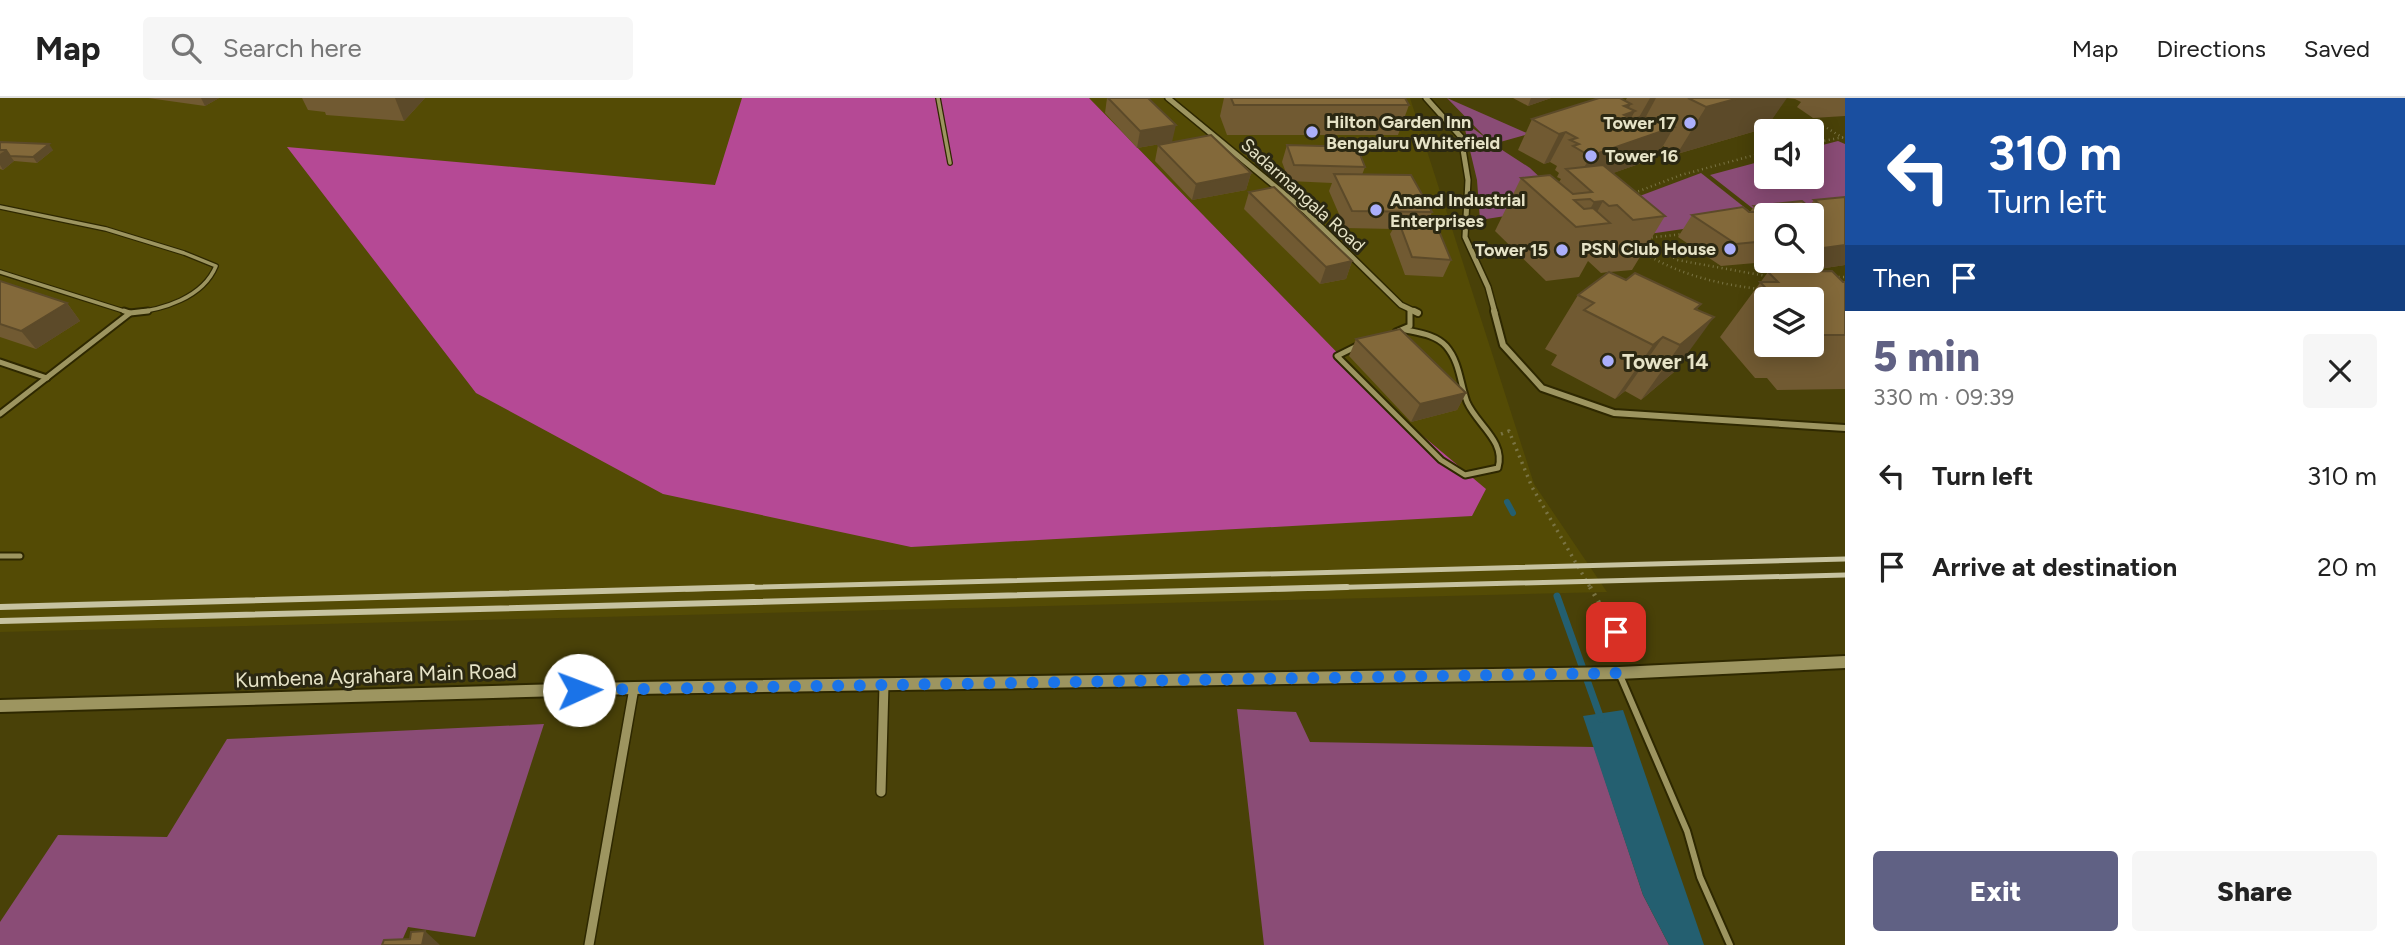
<!DOCTYPE html>
<html lang="en">
<head>
<meta charset="utf-8">
<style>
	body { margin:0; font-family:Figtree,sans-serif; background:#f6f6f6; color:#222; height:100vh; display:flex; flex-direction:column; font-size:26px; white-space:nowrap }
	* { box-sizing:border-box; margin:0 }
	p { font-size:23px; color:#767676 }
	.icon { flex:none; width:38px; height:38px; fill:none; stroke:currentColor; stroke-width:2; stroke-linecap:round; stroke-linejoin:round }
	.map { position:relative; flex:1; overflow:hidden }
	.panel { display:flex; flex-direction:column; background:#fff; width:560px }
	.panel>* { flex:none }
	.guide { background:#1a4fa0; color:#fff; overflow:hidden }
	.buttons { position:absolute; left:1754px; top:21px; display:grid; gap:14px }
	.buttons a { display:grid; place-items:center; width:70px; height:70px; border-radius:7px; background:#fff; box-shadow:0 4px 18px #0003; font-size:35px }
	.pin { position:absolute; display:grid; place-items:center; width:60px; height:60px; color:#fff; margin:-30px; border-radius:14px; box-shadow:0 4px 10px #0006 }
	.me { position:absolute; width:77px; margin:-38px; rotate:88deg; stroke-linejoin:round; filter:drop-shadow(0 0 5px #0008) }
	.turn { display:flex; align-items:center; gap:24px; height:147px; padding:0 28px; font-size:32px }
	.turn .icon { width:91px; height:91px; stroke-width:2.5 }
	.turn b { display:block; font-size:49px; line-height:60px }
	.then { display:flex; align-items:center; height:66px; padding:0 28px; background:#0003; gap:14px; font-size:26px }
	.round { display:grid; place-items:center; flex:none; width:74px; height:74px; border-radius:7px; background:#f6f6f6 }
	.overview { display:flex; align-items:center; justify-content:space-between; height:119px; padding:0 28px }
	h1 { font-size:42px; font-weight:800; line-height:52px; color:#606184 }
	.cta { display:flex; gap:14px; margin-top:auto; padding:14px 28px }
	.cta a { flex:1; height:80px; border-radius:7px; background:#606184; color:#fff; font-size:28px; font-weight:800; line-height:80px; text-align:center }
	.cta a+a { background:#f6f6f6; color:#222 }
	ul { padding:0; list-style:none }
	li { display:flex; align-items:center; gap:21px; height:91px; padding:0 28px }
	li div { flex:1 }
	li b { display:block; font-size:26px }
	li em { font-style:normal }
	header { display:flex; align-items:center; gap:42px; box-sizing:border-box; height:98px; padding:0 35px; background:#fff; border-bottom:2px solid #e0e0e0 }
	header strong { font-size:33px }
	nav { display:flex; gap:38px; margin-inline-start:auto; font-size:24px }
	.search { width:490px; height:63px; background:#f6f6f6; display:flex; align-items:center; gap:18px; box-sizing:border-box; padding:0 24px; border-radius:7px; color:#767676; font-size:26px }
	main { display:flex; flex:1; min-height:0 }
	.map>svg:first-child { display:block }
</style>
</head>
<body>
<header>
<strong>Map</strong>
<div class="search"><svg class="icon" aria-label="search" viewBox="0 0 24 24"><circle cx="10" cy="10" r="6"/><path d="M15 15l6 6"/></svg>Search here</div>
<nav><a>Map</a><a>Directions</a><a>Saved</a></nav>
</header>
<main>
<div class="map">
<svg width="1845" height="847" viewBox="0 0 1845 847">
	<rect width="100%" height="100%" fill="#494108"/>
	<path fill="#544b05" d="M0 0H1410L1534 386 1607 494 0 534Z"/>
	<g fill="#8a4c76">
		<path d="M1447 0 1529 36 1493 46 1530 70 1566 104 1563 109 1480 122 1477 82 1463 23 1486 40Z"/>
		<path d="M1838 43 1845 46V112L1766 117 1765 120 1710 77 1766 62V79H1811V50Z"/>
		<path d="M1701 75 1758 120 1649 136 1629 102Z"/>
		<path d="M1237 611 1296 614 1310 644 1594 649 1643 797 1669 847H1264Z"/>
		<path d="M544 626 475 839 408 829 400 847H0V824L58 737 167 739 227 641Z"/>
	</g>
	<path fill="#b54995" d="M742 0H1089L1398 317 1486 391 1472 418 911 449 663 396 476 295 287 49 715 87Z"/>
	<path fill="#245f70" d="M1623 612 1704 847H1669L1643 797 1583 618Z"/>
	<g fill="none" stroke-linecap="round" stroke-linejoin="round">
		<path stroke="#245f70" stroke-width="6" d="M1507 404 1513 415"/>
		<path stroke="#245f70" stroke-width="7" d="M1557 498 1601 621"/>
		<defs>
			<g id="service-far2">
				<path d="M938 0 950 65"/>
				<path d="M0 109 106 131 184 155 216 168C203 200 162 212 131 215"/>
				<path d="M0 174 130 215"/>
				<path d="M1410 212V215"/>
			</g>
			<g id="service-far1">
				<path d="M130 215 148 213"/>
				<path d="M1396 234 1410 228V213"/>
				<path d="M1357 248 1337 258 1441 362 1465 377 1498 370C1506 343 1477 327 1467 304 1460 285 1460 264 1446 248 1436 237 1420 235 1406 232"/>
				<path d="M0 264 47 280"/>
				<path d="M0 316 130 215 124 213"/>
				<path d="M0 458H20"/>
			</g>
			<path id="service" d="M1619 575 1687 733 1700 779 1730 847"/>
			<g id="minor-far2">
				<path d="M1168 0 1305 113 1401 207 1418 215"/>
				<path d="M1426 0 1461 39 1468 82 1465 139 1488 189 1495 215"/>
			</g>
			<g id="minor-far1">
				<path d="M1414 213 1418 215"/>
				<path d="M1494 213 1503 247 1542 290 1614 315 1845 330"/>
			</g>
			<g id="minor">
				<path d="M881 694 884 587"/>
				<path d="M589 847 634 590"/>
			</g>
			<path id="tertiary" d="M1845 558V570L1619 581 634 596 0 614V602L634 584 1619 569Z"/>
		</defs>
		<use href="#service-far2" stroke="#2e2800" stroke-width="6"/>
		<use href="#service-far1" stroke="#2e2800" stroke-width="9"/>
		<use href="#service" stroke="#2e2800" stroke-width="10"/>
		<use href="#minor-far2" stroke="#2e2800" stroke-width="8"/>
		<use href="#minor-far1" stroke="#2e2800" stroke-width="10"/>
		<use href="#minor" stroke="#2e2800" stroke-width="12"/>
		<use href="#tertiary" stroke="#2e2800" stroke-width="4"/>
		<g stroke="#7a7444" stroke-width="2.5" stroke-dasharray="1 3.5" stroke-linecap="butt">
			<path d="M1827 30 1843 40"/>
			<path d="M1811 45 1845 39"/>
			<path d="M1634 95 1681 77 1766 54"/>
			<path d="M1684 136 1646 140 1677 162 1766 178"/>
			<path d="M1639 152C1677 176 1716 186 1760 191"/>
			<path d="M1834 179H1845"/>
		</g>
		<path stroke="#7a7444" stroke-width="3.5" stroke-dasharray="2 5" stroke-linecap="butt" d="M1501 336 1509 333 1532 389 1591 491"/>
		<path stroke="#7a7444" stroke-width="4.5" stroke-dasharray="2 6" stroke-linecap="butt" d="M1590 489 1616 534V559"/>
		<use href="#service-far2" stroke="#9d9560" stroke-width="3.5"/>
		<use href="#service-far1" stroke="#9d9560" stroke-width="5"/>
		<use href="#service" stroke="#9d9560" stroke-width="6"/>
		<use href="#minor-far2" stroke="#9d9560" stroke-width="5"/>
		<use href="#minor-far1" stroke="#9d9560" stroke-width="6"/>
		<use href="#minor" stroke="#9d9560" stroke-width="9"/>
		<use href="#tertiary" fill="#9d9560" fill-rule="evenodd"/>
		<g stroke="#c7c3a1" stroke-width="5">
			<path d="M686 491 1845 461"/>
			<path d="M1277 491 1845 477"/>
		</g>
		<g stroke="#c7c3a1" stroke-width="6">
			<path d="M0 509 753 489"/>
			<path d="M0 523 1347 489"/>
		</g>
	</g>
	<g fill="#715a32" fill-rule="evenodd">
		<path d="M148 0H219L205 8Z"/>
		<path d="M302 0H425L404 23 326 17 325 14 308 12Z"/>
		<path d="M1107 0H1148L1172 44 1137 50 1105 15Z"/>
		<path d="M1224 0H1405L1409 7 1398 37H1227L1220 18Z"/>
		<path d="M1513 0H1551L1528 8Z"/>
		<path d="M1627 0H1845V18L1813 20 1797 9 1801 4 1795 1 1786 0 1766 30 1677 56 1663 48 1656 60 1613 75 1665 118 1632 172 1610 174 1626 182 1701 206 1697 211 1674 274 1641 302 1625 293 1615 301 1551 267 1557 257 1545 251 1578 197 1608 174 1601 175 1588 163 1579 179 1546 183 1495 133 1521 80 1559 84 1561 81 1557 79 1559 75 1555 72 1557 68 1550 64 1544 66 1518 52 1532 21 1625 3Z"/>
		<path d="M0 44 53 52 37 65 14 63 3 72 0 71Z"/>
		<path d="M1158 47 1251 75 1246 92 1192 102 1155 63Z"/>
		<path d="M1287 47 1365 69 1362 77 1432 114 1429 121 1451 162 1443 179 1405 177 1390 136 1393 131 1345 130 1329 93 1332 85 1289 83 1282 64Z"/>
		<path d="M1249 94 1352 163 1346 181 1320 186 1244 111Z"/>
		<path d="M1845 99V167L1799 174 1845 184V291L1777 292 1767 280H1755L1720 239 1768 174H1798L1781 163H1811V117H1766V163H1778L1721 168 1678 139 1692 117 1750 114 1754 108 1810 107 1814 102ZM1766 201H1811V247H1766Z"/>
		<path d="M0 183 67 205 80 223 36 251 0 239Z"/>
		<path d="M1356 241 1466 295 1457 312 1411 324 1349 258Z"/>
	</g>
	<g fill="#5c4a29">
		<path d="M201 0H219L205 8Z"/>
		<path d="M395 0H425L404 23Z"/>
		<path d="M1531 0H1551L1528 8Z"/>
		<path d="M1650 0H1656L1643 24 1638 21Z"/>
		<path d="M1739 0H1787L1766 30 1677 56 1706 9Z"/>
		<path d="M1631 6 1625 16 1635 13 1618 43 1624 8Z"/>
		<path d="M1636 23 1623 47 1674 29 1656 60 1582 86 1578 82 1590 58 1631 24Z"/>
		<path d="M1176 27 1172 44 1137 50 1140 33Z"/>
		<path d="M1566 34 1550 64 1544 66 1559 36Z"/>
		<path d="M49 46 53 52 37 65 33 59Z"/>
		<path d="M6 52 14 63 3 72 0 67V56Z"/>
		<path d="M1251 75 1246 92 1192 102 1196 86Z"/>
		<path d="M1603 103 1590 127 1580 129 1594 104Z"/>
		<path d="M1845 147V167L1798 174 1807 163H1811V157L1816 151Z"/>
		<path d="M1352 163 1346 181 1320 186 1326 169Z"/>
		<path d="M67 205 80 223 36 251 21 233Z"/>
		<path d="M1714 219 1674 274 1641 302 1680 247Z"/>
		<path d="M1663 239 1625 293 1615 301 1653 247Z"/>
		<path d="M1466 295 1457 312 1411 324 1420 306Z"/>
		<path d="M425 833 440 847H422Z"/>
	</g>
	<g fill="#83693a" stroke="#5c4a29" stroke-width="2">
		<path d="M1108 0H1148L1176 27 1140 33Z"/>
		<path d="M1231 0H1405L1409 7H1234Z"/>
		<path d="M1599 0H1620L1631 6 1624 8 1635 13 1624 17 1636 23 1631 24 1636 27 1644 24 1637 20 1643 18 1651 22 1656 20 1674 29 1590 58 1573 48 1579 46 1570 42 1577 40 1566 34 1559 36 1532 21Z"/>
		<path d="M1688 0H1739L1706 9Z"/>
		<path d="M1211 37 1251 75 1196 86 1158 47Z"/>
		<path d="M0 44 49 46 33 59 10 58 6 52H0Z"/>
		<path d="M1287 47 1357 49 1365 69 1294 67Z"/>
		<path d="M1603 67 1665 118 1633 122 1617 107 1609 108 1603 103 1594 104 1590 101 1574 102 1584 111 1593 110 1610 125 1576 129 1521 80 1550 77 1573 96 1592 94 1566 71Z"/>
		<path d="M1334 76 1411 77 1432 114 1352 113Z"/>
		<path d="M1274 89 1352 163 1326 169 1249 94Z"/>
		<path d="M1845 99V147L1816 151 1811 149V117H1766V143L1736 146 1692 117 1743 109 1749 114H1762L1754 108 1802 103 1808 108 1821 107 1814 102Z"/>
		<path d="M1397 119 1434 121 1451 162 1412 159Z"/>
		<path d="M1832 173 1843 184H1845V237H1823L1811 226V201H1776L1760 184H1778L1768 174Z"/>
		<path d="M1609 174 1626 182 1635 175 1701 206 1695 211 1714 219 1680 247 1663 239 1653 247 1584 212 1594 205 1578 197Z"/>
		<path d="M0 183 67 205 21 233 0 226Z"/>
		<path d="M1400 231 1466 295 1420 306 1356 241Z"/>
		<path d="M425 833 422 847H382L384 842 410 841 411 834Z"/>
	</g>
	<g fill="none" stroke-linecap="round" stroke-linejoin="round">
		<path stroke="#1a73e8" stroke-width="12" stroke-dasharray="0 21.6" d="M579 592 1619 575 1614 542 1616 534"/>
	</g>
	<g fill="#abaffb" stroke="#2b2812" stroke-width="2.5">
		<circle cx="1690" cy="25" r="7"/>
		<circle cx="1312" cy="34" r="7"/>
		<circle cx="1591" cy="58" r="7"/>
		<circle cx="1376" cy="112" r="7"/>
		<circle cx="1730" cy="151" r="7"/>
		<circle cx="1562" cy="152" r="7"/>
		<circle cx="1608" cy="263" r="7"/>
	</g>
	<g text-anchor="middle" dominant-baseline="central" stroke-width="6" stroke-linejoin="round" paint-order="stroke">
		<g font-size="18" font-weight="bold" fill="#e6e3c7" stroke="#2b2812" text-anchor="start">
			<text x="1326" y="24">Hilton Garden Inn<tspan x="1326" dy="21">Bengaluru Whitefield</tspan></text>
			<text x="1676" y="25" text-anchor="end">Tower 17</text>
			<text x="1605" y="58">Tower 16</text>
			<text x="1390" y="102">Anand Industrial<tspan x="1390" dy="21">Enterprises</tspan></text>
			<text x="1716" y="151" text-anchor="end">PSN Club House</text>
			<text x="1548" y="152" text-anchor="end">Tower 15</text>
		</g>
		<g font-size="18" fill="#e6e3c7" stroke="#2b2812">
			<text transform="translate(1303 97) rotate(42)">Sadarmangala Road</text>
		</g>
		<g font-size="21" font-weight="bold" fill="#e6e3c7" stroke="#2b2812" text-anchor="start">
			<text x="1622" y="263">Tower 14</text>
		</g>
		<g font-size="21" fill="#e6e3c7" stroke="#2b2812">
			<text transform="translate(376 577) rotate(-2)">Kumbena Agrahara Main Road</text>
		</g>
	</g>
</svg>
<div class="buttons">
<a><svg class="icon" aria-label="sound" viewBox="0 0 24 24"><path d="M4 9h4l5-4v14l-5-4H4zM17 9q2 3 0 6"/></svg></a>
<a><svg class="icon" aria-label="search" viewBox="0 0 24 24"><circle cx="10" cy="10" r="6"/><path d="M15 15l6 6"/></svg></a>
<a><svg class="icon" aria-label="layers" viewBox="0 0 24 24"><path d="M12 4l9 5-9 5-9-5zM3 14l9 5 9-5"/></svg></a>
</div>
<div class="pin" style="left:1616px;top:534px;background:#d93025"><svg class="icon" aria-label="arrive" viewBox="0 0 24 24"><path d="M6 21V4h12l-3 4 3 4H6"/></svg></div>
<svg class="me" style="left:579px;top:592px" viewBox="-20 -20 40 40"><circle r="19" fill="#fff"/><path d="M0-13L10 11 0 6-10 11z" fill="#1a73e8"/></svg>
</div>
<section class="panel">
<div class="guide">
<div class="turn"><svg class="icon" aria-label="left" viewBox="0 0 24 24"><path d="M17 20v-9H6M10 6l-5 5 5 5"/></svg><div><b>310 m</b>Turn left</div></div>
<div class="then">Then<svg class="icon" aria-label="arrive" viewBox="0 0 24 24"><path d="M6 21V4h12l-3 4 3 4H6"/></svg></div>
</div>
<div class="overview"><div><h1>5 min</h1><p>330 m · 09:39</p></div><a class="round"><svg class="icon" aria-label="close" viewBox="0 0 24 24"><path d="M6 6l12 12M18 6L6 18"/></svg></a></div>
<ul>
<li><svg class="icon" aria-label="left" viewBox="0 0 24 24"><path d="M17 20v-9H6M10 6l-5 5 5 5"/></svg><div><b>Turn left</b></div><em>310 m</em></li>
<li><svg class="icon" aria-label="arrive" viewBox="0 0 24 24"><path d="M6 21V4h12l-3 4 3 4H6"/></svg><div><b>Arrive at destination</b></div><em>20 m</em></li>
</ul>
<div class="cta"><a>Exit</a><a>Share</a></div>
</section>
</main>
</body>
</html>
